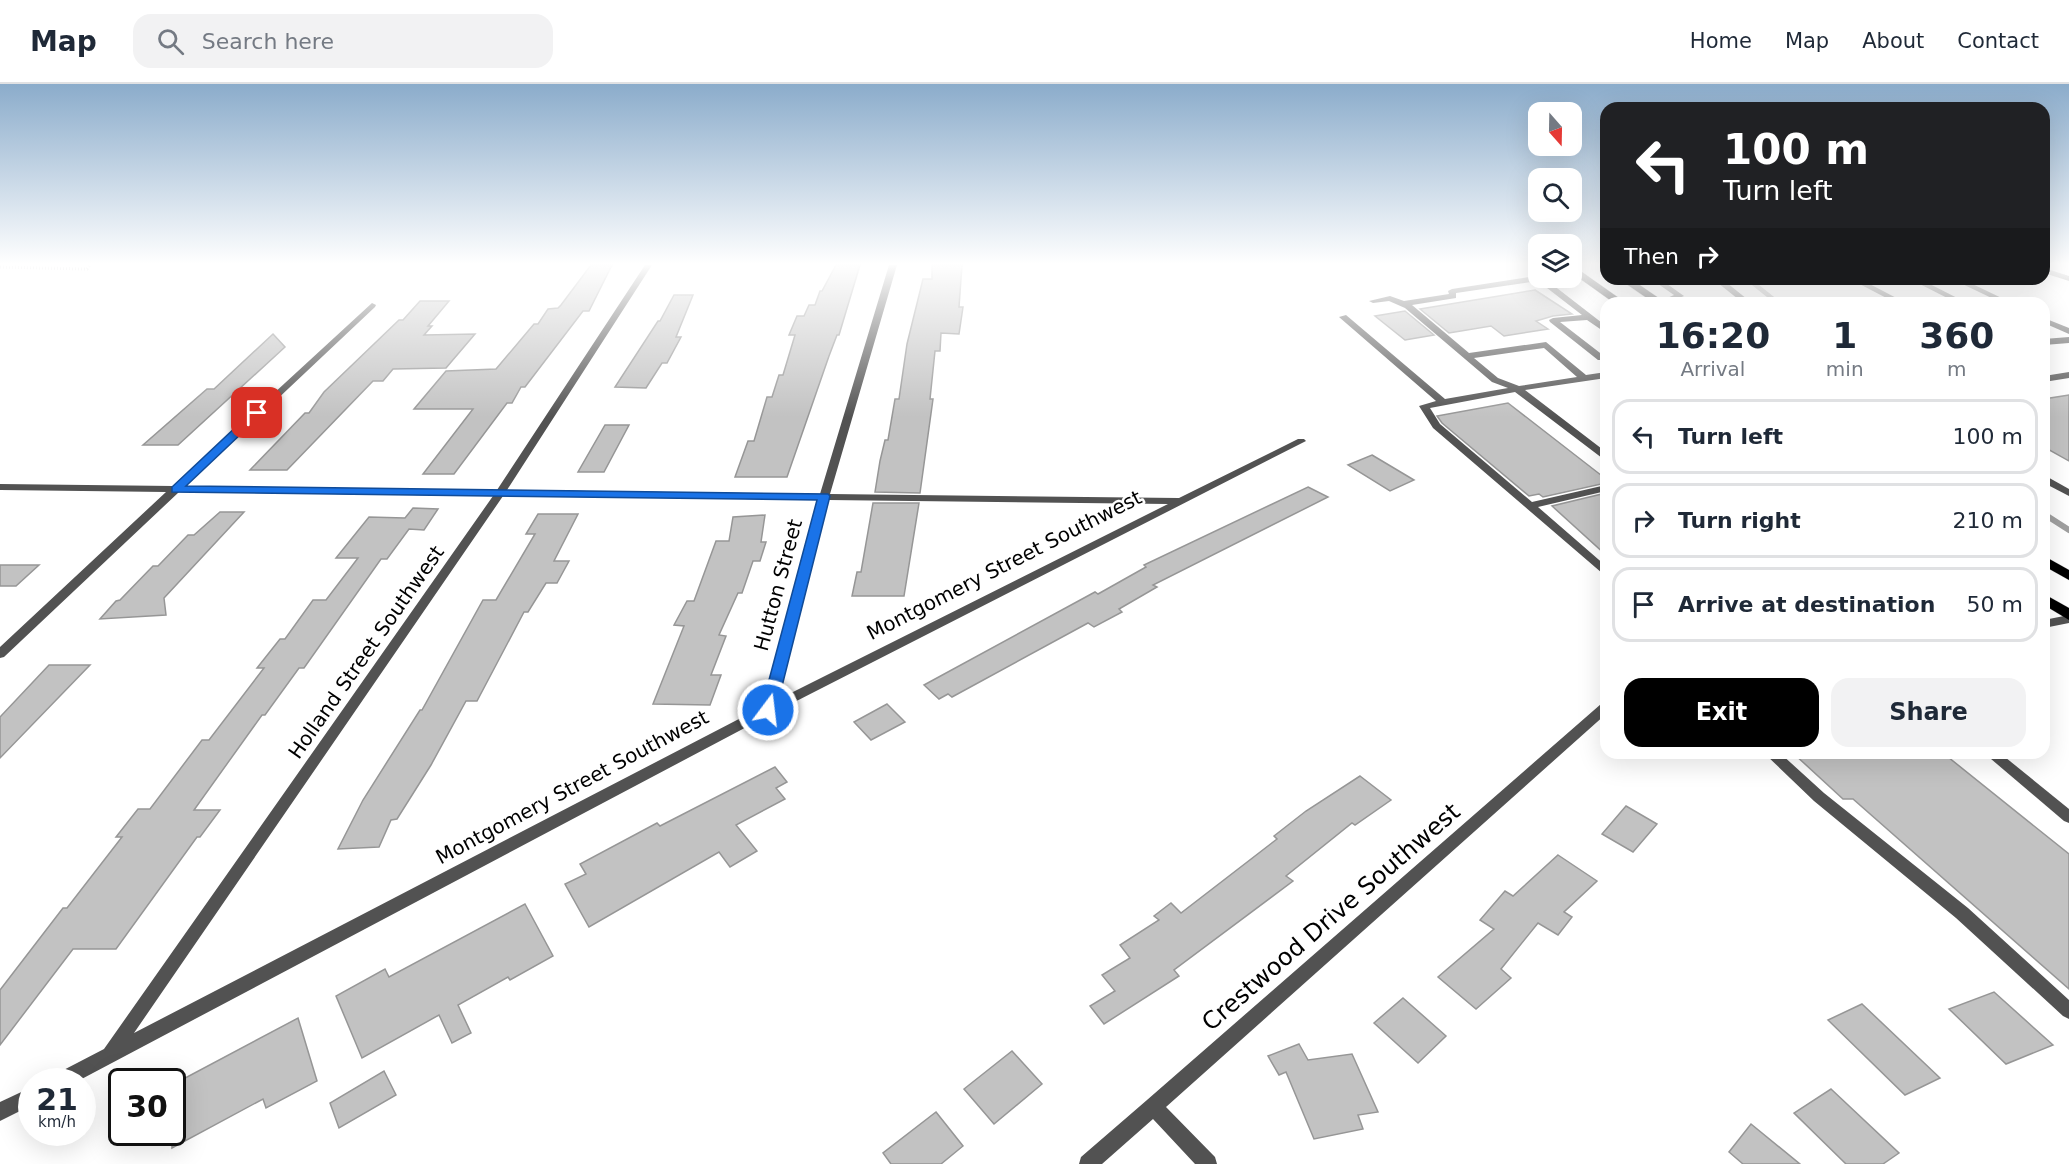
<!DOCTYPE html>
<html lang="en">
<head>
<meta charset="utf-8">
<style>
	body { margin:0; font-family:"DejaVu Sans",sans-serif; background:#f2f2f3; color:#1f2937; height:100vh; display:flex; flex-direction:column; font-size:22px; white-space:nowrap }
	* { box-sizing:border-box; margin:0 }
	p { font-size:20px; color:#747a83 }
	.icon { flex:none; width:33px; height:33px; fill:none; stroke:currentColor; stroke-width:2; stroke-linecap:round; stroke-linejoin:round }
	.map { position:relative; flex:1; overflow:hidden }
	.panel { position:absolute; left:1600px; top:213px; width:450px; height:462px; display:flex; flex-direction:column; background:#fff; border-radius:18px; box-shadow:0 6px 24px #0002 }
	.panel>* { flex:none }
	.guide { position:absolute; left:1600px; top:18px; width:450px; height:183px; border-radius:18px; box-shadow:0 6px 24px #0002; background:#202124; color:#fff; overflow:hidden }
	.needle { width:39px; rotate:160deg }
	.buttons { position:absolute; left:1528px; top:18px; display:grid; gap:12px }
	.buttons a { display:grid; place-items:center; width:54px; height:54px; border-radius:12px; background:#fff; box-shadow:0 6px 24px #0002; font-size:30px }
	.speed { position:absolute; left:18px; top:984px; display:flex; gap:12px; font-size:30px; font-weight:700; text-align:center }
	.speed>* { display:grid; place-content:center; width:78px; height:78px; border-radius:50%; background:#fff; box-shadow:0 6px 24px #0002; line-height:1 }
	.speed small { font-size:15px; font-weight:400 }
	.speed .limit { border:3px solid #111; border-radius:9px; background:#fff; color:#111 }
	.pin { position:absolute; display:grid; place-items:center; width:51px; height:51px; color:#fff; margin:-26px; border-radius:12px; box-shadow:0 3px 9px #0006 }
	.me { position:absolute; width:66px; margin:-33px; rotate:15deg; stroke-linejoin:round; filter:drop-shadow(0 0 4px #0008) }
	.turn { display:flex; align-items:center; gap:21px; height:126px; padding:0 24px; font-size:27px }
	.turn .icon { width:78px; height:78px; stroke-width:2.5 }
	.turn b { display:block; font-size:42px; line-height:51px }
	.then { display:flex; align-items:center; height:57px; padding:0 24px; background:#0003; gap:12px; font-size:22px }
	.eta { display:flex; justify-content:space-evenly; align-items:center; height:102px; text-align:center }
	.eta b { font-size:36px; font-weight:800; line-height:42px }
	.action { display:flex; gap:12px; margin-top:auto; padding:12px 24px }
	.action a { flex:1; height:69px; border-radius:18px; background:#000; color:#fff; font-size:24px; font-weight:800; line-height:69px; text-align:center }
	.action a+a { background:#f2f2f3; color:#1f2937 }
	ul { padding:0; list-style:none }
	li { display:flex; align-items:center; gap:18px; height:75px; margin:0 12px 9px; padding:0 12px; border:3px solid #e0e1e3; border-radius:18px }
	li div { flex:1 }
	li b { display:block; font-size:22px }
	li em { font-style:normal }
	header { display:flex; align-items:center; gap:36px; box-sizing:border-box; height:84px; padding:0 30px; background:#fff; border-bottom:2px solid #e0e1e3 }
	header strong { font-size:28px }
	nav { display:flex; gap:33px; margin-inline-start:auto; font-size:21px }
	.search { width:420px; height:54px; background:#f2f2f3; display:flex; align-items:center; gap:15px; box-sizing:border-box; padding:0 21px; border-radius:18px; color:#747a83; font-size:22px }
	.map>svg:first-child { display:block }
</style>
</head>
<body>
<header>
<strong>Map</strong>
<div class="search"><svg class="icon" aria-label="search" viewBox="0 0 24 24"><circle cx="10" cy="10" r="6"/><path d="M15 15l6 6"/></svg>Search here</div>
<nav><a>Home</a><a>Map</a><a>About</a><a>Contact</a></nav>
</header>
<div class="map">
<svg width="2069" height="1080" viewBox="0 0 2069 1080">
	<rect width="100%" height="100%" fill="#fff"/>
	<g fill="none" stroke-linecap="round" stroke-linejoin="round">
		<path stroke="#a0a0a0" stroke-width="4.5" d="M1748 195 1778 219"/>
		<path stroke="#a0a0a0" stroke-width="6" d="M2044 430 2069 446"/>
	</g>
	<g fill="#c2c2c2" stroke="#969696" stroke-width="1.5">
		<path d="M591 181H612L589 227H583L525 303H521L512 319H507L454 390H423L473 325H414L446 287 496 285 534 240H538L548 225 558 224 561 221Z"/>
		<path d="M836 181H860L839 251H837L829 272 787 393H735L748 357H754L767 313H772L779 291H783L795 251H789L797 232H804L809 221H815L820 207H822Z"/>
		<path d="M932 181H962L959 223H963L959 250 941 249 940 267H935L930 315H933L920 409 875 408 880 377 885 356H888L895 315H899L907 260 923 195H932Z"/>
		<path d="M1535 206 1572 230 1553 232 1536 237 1548 245 1504 252 1491 242 1449 249 1420 225Z"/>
		<path d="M674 211H693L676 253H681L667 279H662L646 304 615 303 658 237H660Z"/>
		<path d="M420 217H449L428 242H432L424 251 475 250 446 284 393 285 383 297H373L287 386H250L305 329H309L324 308 399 236H403Z"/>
		<path d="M1405 227 1434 251 1405 256 1375 232Z"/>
		<path d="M273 250 285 263 178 361H143L207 305H214Z"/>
		<path d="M2069 311V377L2044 363V315Z"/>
		<path d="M1508 319 1606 395V399L1543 413 1539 410 1529 412 1442 339 1437 332Z"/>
		<path d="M605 341H629L604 388H578Z"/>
		<path d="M1372 371 1414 396 1390 407 1348 381Z"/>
		<path d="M1308 403 1328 413 1153 501 1157 503 1119 525 1122 528 1094 543 1088 539 952 613 948 610 939 615 924 601 1095 508 1098 510 1146 483 1144 481Z"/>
		<path d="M1606 409V471L1552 422Z"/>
		<path d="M873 419H919L904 512H852L857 488H861Z"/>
		<path d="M413 424 438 425 424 446 409 445 387 475H381L304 584H299L265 631H262L194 726H220L200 753H197L116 865H73L0 961V906L63 824H67L122 753H116L138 725H150L202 656H209L264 584H257L280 555H285L313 516H326L358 474H336L369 433 405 434Z"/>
		<path d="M220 428H244L164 514 166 531 100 535 116 517 120 516 153 482H158L188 451H194Z"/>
		<path d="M538 430H578L554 477H569L557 499H546L528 528H524L477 617H466L431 681 397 735 391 736 379 763 338 765 363 716 420 626H422L483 516H496L535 450H526Z"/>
		<path d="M765 431 761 458H766L760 477H753L742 509H738L719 551 726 552 711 591H721L710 621 653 620 684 542 674 541 687 517H694L716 457H729L733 433Z"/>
		<path d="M0 481H39L16 502H0Z"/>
		<path d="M49 581H90L0 674V633Z"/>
		<path d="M887 620 905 638 871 656 854 638Z"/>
		<path d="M1793 669H1943L2069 770V905L1853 715H1843Z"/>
		<path d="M775 683 787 698 776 704 785 715 736 741 757 767 730 783 719 768 589 843 565 800 586 790 580 780 657 739 660 742Z"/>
		<path d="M1360 692 1391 716 1355 741 1352 739 1286 792 1293 797 1174 886 1179 892 1104 940 1090 922 1115 907 1102 891 1130 874 1120 861 1159 836 1154 832 1171 819 1181 829 1277 755 1274 752 1306 727Z"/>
		<path d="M1626 722 1657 740 1633 768 1602 750Z"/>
		<path d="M1558 771 1597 797 1564 828 1572 833 1558 851 1538 839 1501 885 1511 894 1476 925 1438 893 1494 845 1480 836 1505 807 1513 812Z"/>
		<path d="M525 820 553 872 510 896 508 893 458 921 471 949 452 959 439 931 362 974 336 912 385 885 389 893Z"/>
		<path d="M1994 908 2053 961 2006 980 1949 925Z"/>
		<path d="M1403 914 1446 952 1418 979 1374 939Z"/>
		<path d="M1862 920 1940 994 1905 1011 1828 936Z"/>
		<path d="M298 934 317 997 266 1024 263 1015 172 1064V1001Z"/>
		<path d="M1299 960 1308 976 1352 970 1378 1028 1358 1031 1363 1045 1314 1055 1286 988 1279 991 1268 972Z"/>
		<path d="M1012 967 1042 1000 994 1040 964 1005Z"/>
		<path d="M384 987 396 1011 339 1044 330 1019Z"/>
		<path d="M1831 1005 1899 1069 1883 1080H1846L1794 1029Z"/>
		<path d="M936 1028 963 1062 941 1080H891L883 1069Z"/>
		<path d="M1751 1040 1800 1080H1743L1729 1068Z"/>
	</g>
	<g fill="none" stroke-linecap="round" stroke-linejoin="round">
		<defs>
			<g id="primary">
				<path d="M1600 181H1606V186Z"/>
				<path d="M1572 182 1575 183 1626 219H1614L1572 189Z"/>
				<path d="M1619 195H1631L1666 219H1654Z"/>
				<path d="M2044 472 2069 486V496L2044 482Z"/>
				<path d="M2044 510 2069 524V536L2044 521Z"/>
			</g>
		</defs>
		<use href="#primary" stroke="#dbdbdb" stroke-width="1"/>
		<path stroke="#747474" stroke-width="3" stroke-dasharray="1 2" stroke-linecap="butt" d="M0 183 87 185 90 181"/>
		<g fill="#525252" fill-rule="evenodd">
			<path d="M2044 184 2069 192V197L2044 189Z"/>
			<path d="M1536 192 1544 194 1606 242V249L1587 236 1560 238 1604 272V276H1598L1550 238 1549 236 1553 234 1582 231 1538 197 1456 209V214L1412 221 1469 269 1546 258 1586 291 1606 288V294L1525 306 1606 368V375L1602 374 1515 308 1430 324 1440 340 1532 418 1606 401V407L1538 423 1606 482V490L1602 489 1433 344 1419 322 1436 317 1339 233 1346 231 1445 315 1508 304 1492 298 1405 224 1389 217 1373 219 1369 217 1390 212 1404 217 1449 210 1448 207 1452 205ZM1544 264 1577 293 1519 302 1498 294 1474 274Z"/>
			<path d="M1651 195H1660L1684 212 1668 219H1656L1674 211Z"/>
			<path d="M1713 195H1722L1752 219H1743Z"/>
			<path d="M1850 195H1860L1906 219H1896Z"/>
			<path d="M1910 195H1920L1967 219H1957Z"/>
			<path d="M2069 253V259L2044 261V255Z"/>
			<path d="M2069 288V294L2044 298V292Z"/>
			<path d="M2044 391 2069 405V412L2044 399Z"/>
			<path d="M2069 531V539L2044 544V536Z"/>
			<path d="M1764 669H1780L1824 709 1968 824 2069 916V935L2063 932 1956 834 1814 717Z"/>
			<path d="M1984 669H2000L2069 725V739L2064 737Z"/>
		</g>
		<g fill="#525252" fill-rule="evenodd">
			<path d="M645 181H652L507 406 820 410 889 181H897L830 410 1179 414 1298 355H1304L1306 357 773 629 76 998H49L52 992 104 965 493 412 179 408 4 573 0 574V563L166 408 0 406V400L173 402 372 219 376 221 375 223 185 402 497 406ZM503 412 818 416 762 623 134 949ZM828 416 1168 420 777 616Z"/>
			<path d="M1952 195H1962L2012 219H2002Z"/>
			<path d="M2044 234 2069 244V250L2044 239Z"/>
			<path d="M1606 618V630L1166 1023 1215 1073 1217 1080H1195L1153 1035 1102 1080H1079L1081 1073 1147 1016 1601 620Z"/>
			<path d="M32 1003V1021L0 1037V1018Z"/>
		</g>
		<use href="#primary" fill="#000" fill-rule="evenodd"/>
	</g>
	<linearGradient id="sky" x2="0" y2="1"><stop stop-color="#8baccb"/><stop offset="0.54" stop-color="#fff"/><stop offset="1" stop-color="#fff" stop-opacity="0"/></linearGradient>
	<rect width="2069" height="333" fill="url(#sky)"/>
	<path fill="#1a73e8" stroke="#114b97" stroke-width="1.5" d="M257 325 263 329 261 331 186 402 828 410 830 412 776 626 768 631 761 626 817 416 172 408V403L254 326Z"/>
	<g text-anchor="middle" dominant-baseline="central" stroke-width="5" stroke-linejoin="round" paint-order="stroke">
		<g font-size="20" fill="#000" stroke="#fff">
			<text transform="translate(1004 481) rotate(-27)">Montgomery Street Southwest</text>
			<text transform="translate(778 501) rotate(-75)">Hutton Street</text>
			<text transform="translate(366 568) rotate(-55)">Holland Street Southwest</text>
			<text transform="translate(572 703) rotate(-28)">Montgomery Street Southwest</text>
		</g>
		<g font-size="24" fill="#000" stroke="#fff">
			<text transform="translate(1331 833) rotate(-41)">Crestwood Drive Southwest</text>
		</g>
	</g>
</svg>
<div class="buttons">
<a><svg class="needle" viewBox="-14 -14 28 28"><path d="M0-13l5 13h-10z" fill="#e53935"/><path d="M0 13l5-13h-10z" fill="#747a83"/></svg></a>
<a><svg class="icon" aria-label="search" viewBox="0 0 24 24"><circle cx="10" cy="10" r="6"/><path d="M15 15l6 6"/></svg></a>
<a><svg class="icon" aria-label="layers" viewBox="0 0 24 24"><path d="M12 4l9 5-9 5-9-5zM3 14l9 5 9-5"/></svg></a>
</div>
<div class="speed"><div>21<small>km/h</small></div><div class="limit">30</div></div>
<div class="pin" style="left:257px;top:329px;background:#d93025"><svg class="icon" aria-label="arrive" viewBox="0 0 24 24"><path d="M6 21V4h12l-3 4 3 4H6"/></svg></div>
<svg class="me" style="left:768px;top:626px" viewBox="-20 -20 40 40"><circle r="17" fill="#1a73e8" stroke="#fff" stroke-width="3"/><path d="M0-11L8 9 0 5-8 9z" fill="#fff"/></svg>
<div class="guide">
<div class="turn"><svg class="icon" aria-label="left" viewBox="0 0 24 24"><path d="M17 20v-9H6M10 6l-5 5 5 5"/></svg><div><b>100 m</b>Turn left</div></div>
<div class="then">Then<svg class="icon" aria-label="right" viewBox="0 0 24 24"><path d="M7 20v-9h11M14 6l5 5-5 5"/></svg></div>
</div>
<section class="panel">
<div class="eta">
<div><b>16:20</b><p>Arrival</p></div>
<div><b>1</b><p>min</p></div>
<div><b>360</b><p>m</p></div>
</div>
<ul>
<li><svg class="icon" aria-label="left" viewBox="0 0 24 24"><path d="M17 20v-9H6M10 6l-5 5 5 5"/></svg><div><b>Turn left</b></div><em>100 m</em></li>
<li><svg class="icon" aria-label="right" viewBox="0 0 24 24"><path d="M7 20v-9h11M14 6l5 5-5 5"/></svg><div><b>Turn right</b></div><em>210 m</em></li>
<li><svg class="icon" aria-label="arrive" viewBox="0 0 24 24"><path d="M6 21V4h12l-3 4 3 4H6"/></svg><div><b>Arrive at destination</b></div><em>50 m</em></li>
</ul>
<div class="action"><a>Exit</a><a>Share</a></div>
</section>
</div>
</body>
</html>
